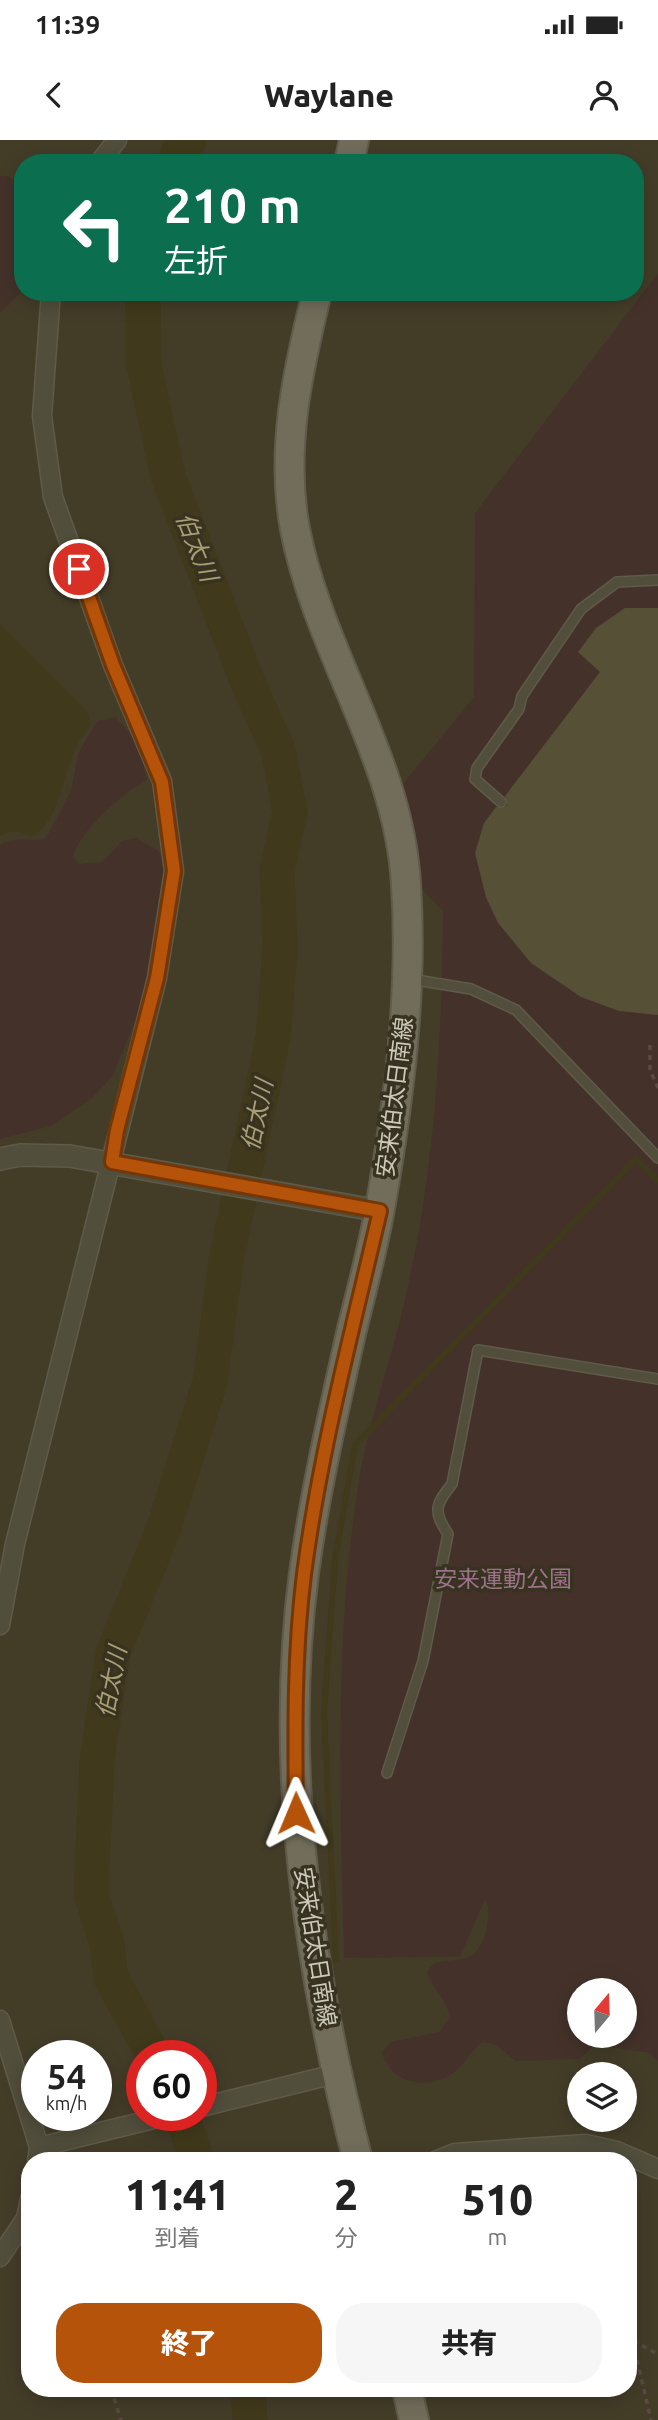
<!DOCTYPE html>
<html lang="ja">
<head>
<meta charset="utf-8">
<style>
	body { margin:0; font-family:Ubuntu,"Noto Sans JP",sans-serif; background:#f6f6f6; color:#222; height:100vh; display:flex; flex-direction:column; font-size:26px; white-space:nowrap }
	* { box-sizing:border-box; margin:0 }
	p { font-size:23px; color:#767676 }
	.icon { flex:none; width:38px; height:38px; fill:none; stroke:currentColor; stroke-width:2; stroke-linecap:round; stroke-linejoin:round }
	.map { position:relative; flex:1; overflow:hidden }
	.side { position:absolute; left:21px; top:2012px; width:616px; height:245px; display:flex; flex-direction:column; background:#fff; border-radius:28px; box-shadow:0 4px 18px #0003 }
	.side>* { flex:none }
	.hud { position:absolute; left:14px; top:14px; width:630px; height:147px; border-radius:28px; box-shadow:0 4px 18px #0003; background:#0b6e4f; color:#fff; overflow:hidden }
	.needle { width:46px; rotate:19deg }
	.controls { position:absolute; left:567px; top:1838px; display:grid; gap:14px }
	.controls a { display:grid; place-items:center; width:70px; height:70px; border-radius:50%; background:#fff; box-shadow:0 4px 18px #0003; font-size:35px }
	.speed { position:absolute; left:21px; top:1900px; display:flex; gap:14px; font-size:35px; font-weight:700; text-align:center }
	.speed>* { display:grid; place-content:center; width:91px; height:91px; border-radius:50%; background:#fff; box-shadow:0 4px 18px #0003; line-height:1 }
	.speed small { font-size:18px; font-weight:400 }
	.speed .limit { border:10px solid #d22; background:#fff; color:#111 }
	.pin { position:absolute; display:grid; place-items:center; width:60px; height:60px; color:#fff; margin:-30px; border:4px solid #fff; border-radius:50%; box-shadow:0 2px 7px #0007 }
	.me { position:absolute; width:77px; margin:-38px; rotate:359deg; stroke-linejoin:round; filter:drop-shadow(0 0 5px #0008) }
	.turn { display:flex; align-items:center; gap:24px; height:147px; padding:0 35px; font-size:32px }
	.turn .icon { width:91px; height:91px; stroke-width:2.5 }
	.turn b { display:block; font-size:49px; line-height:60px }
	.eta { display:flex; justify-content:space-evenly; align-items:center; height:119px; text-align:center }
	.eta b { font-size:42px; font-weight:800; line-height:49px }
	.primary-button { display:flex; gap:14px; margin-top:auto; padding:14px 35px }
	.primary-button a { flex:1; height:80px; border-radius:28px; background:#b45309; color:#fff; font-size:28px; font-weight:800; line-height:80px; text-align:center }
	.primary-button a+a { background:#f6f6f6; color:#222 }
	.status { display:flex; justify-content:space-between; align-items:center; height:49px; padding:0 35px; background:#fff; direction:ltr }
	.status svg { height:19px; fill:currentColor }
	header { display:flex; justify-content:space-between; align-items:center; height:91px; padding:0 35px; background:#fff; font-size:32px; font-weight:800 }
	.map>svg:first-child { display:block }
</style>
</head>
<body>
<div class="status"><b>11:39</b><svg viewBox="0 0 49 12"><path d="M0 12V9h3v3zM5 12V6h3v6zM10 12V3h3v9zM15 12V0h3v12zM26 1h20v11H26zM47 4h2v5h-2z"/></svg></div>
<header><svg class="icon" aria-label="back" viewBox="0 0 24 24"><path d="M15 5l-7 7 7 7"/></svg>Waylane<svg class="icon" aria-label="person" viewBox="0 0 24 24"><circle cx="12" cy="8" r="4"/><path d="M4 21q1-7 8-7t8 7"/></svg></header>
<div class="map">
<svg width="658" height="2280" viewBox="0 0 658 2280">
	<rect width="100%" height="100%" fill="#433d28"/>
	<g fill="#44322a" fill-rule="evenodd">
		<path d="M0 36H8L23 46V150L0 173Z"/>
		<path d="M658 133V1921L650 1913 595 1905 579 1919 516 1921 496 1905 483 1902C471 1910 467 1921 457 1930 432 1952 390 1945 382 1912L391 1902 439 1892 450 1878C447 1859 433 1850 427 1832L434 1823C445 1820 463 1821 472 1815 486 1806 493 1771 485 1759L460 1817 344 1818C340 1660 334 1503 358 1346 368 1280 393 1216 407 1151 435 1026 442 898 443 771L415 742 398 650 474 557 475 373ZM579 1850H625V1895H579Z"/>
		<path d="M115 577 137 599 147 640C125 651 78 692 73 717L79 724 102 722 122 701 136 698 159 711 164 728 143 863 112 937 91 959 51 986 0 999V705C16 695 29 703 46 698L71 651 78 614 97 581Z"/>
	</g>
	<path fill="#41391b" d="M0 484 88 572 90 586C85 593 79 601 75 610 62 637 60 683 30 697 18 689 12 690 0 696Z"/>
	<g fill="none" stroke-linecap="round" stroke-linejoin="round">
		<path stroke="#41391b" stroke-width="6" d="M336 1819 324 1573 335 1420 355 1305 636 1019 658 1041"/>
		<g stroke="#41391b" stroke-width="35">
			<path d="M175 23 179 11 189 0"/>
			<path d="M143 152V221L168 336 246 538 278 610 290 672 277 729 280 811 273 898 227 1115 210 1242 163 1390 113 1513 97 1620 91 1754 107 1804 111 1838 154 1916"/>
			<path d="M182 1976 197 2021"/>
			<path d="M248 2249 250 2280"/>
		</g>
	</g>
	<path fill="#565037" d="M625 468H658V875L619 871 581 857 531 823 498 783 486 757 475 713 484 683 496 667 507 666 505 656 600 532 578 512 596 488Z"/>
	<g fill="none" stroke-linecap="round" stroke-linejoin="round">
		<defs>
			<g id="service">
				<path d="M501 662 475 639 477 628 519 569 522 556 581 469 617 442 658 440"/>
				<path d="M410 839 471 849 516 870 658 1018"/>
				<path d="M387 1633 423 1521 448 1394C433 1371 435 1365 452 1344L478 1210 658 1239"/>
			</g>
			<g id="minor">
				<path d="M99 23 117 0"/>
				<path d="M0 1485 15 1404 157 838 174 731 162 641 113 525 53 357 42 276 51 152"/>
				<path d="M0 1880 39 2007"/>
				<path d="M201 1967 335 1934"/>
				<path d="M37 2021 39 2007 166 1976"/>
				<path d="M435 2021 455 2013 586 2004 617 2011 658 2029"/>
				<path d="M0 2117 26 2078 30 2058"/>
			</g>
			<path id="tertiary" d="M0 1019 20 1015 70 1016 380 1071"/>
			<g id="primary">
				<path d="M349 23 354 0"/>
				<path d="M317 152C298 230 280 309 295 389 318 510 399 619 406 744 413 852 399 961 380 1068 373 1108 362 1149 352 1189 334 1270 315 1351 304 1433 278 1630 309 1830 358 2021"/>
				<path d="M407 2249 414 2280"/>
			</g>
		</defs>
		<use href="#service" stroke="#5f5a49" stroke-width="12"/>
		<use href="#minor" stroke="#5f5a49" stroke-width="21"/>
		<use href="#tertiary" stroke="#5f5a49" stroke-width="24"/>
		<use href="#primary" stroke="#5f5a49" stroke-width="32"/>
		<g stroke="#5b4a44" stroke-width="3.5" stroke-dasharray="5 5" stroke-linecap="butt">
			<path d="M650 905V930L658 948"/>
			<path d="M628 2181 651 2280"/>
			<path d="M633 2201 658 2214"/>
			<path d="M111 2249 121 2280"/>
		</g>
		<use href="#service" stroke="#524e3c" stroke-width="9"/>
		<use href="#minor" stroke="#524e3c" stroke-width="18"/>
		<use href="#tertiary" stroke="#524e3c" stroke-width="21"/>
		<use href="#primary" stroke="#726d5b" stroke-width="28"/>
	</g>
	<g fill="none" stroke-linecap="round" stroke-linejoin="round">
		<defs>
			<path id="route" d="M79 429 113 525 162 642 174 731 157 838 117 990 112 1022 380 1071C352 1191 320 1312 304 1434 294 1514 295 1593 296 1673"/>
		</defs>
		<use href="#route" stroke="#753606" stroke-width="18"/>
		<use href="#route" stroke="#b45309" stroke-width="12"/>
	</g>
	<g text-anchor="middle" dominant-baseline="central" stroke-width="7" stroke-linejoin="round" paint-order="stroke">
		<g font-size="23" fill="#ccc9ba" stroke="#383321">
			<text transform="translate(394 957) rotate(-83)">安来伯太日南線</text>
			<text transform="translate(316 1807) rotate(81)">安来伯太日南線</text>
		</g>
		<g font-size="23" fill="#9c728a" stroke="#383321">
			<text x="503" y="1438">安来運動公園</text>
		</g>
		<g font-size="24" font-style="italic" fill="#a99e74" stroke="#383321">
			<text transform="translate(197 407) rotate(68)">伯太川</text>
			<text transform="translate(257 975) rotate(-78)">伯太川</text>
			<text transform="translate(111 1542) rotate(-79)">伯太川</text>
		</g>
	</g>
</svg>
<div class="controls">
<a><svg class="needle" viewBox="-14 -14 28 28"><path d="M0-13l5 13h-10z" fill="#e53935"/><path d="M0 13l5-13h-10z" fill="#767676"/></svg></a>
<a><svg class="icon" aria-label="layers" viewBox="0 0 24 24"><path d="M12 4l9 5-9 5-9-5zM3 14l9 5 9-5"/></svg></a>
</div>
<div class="speed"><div>54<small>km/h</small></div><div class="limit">60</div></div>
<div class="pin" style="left:79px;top:429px;background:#d93025"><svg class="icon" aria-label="arrive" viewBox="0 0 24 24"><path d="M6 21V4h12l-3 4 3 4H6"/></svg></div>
<svg class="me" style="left:296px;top:1673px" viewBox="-20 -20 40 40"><path d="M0-17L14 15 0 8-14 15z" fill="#b45309" stroke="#fff" stroke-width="4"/></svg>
<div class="hud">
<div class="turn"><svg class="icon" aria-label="left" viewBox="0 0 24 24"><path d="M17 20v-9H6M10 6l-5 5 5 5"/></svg><div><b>210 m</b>左折</div></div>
</div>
<section class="side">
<div class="eta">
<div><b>11:41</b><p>到着</p></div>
<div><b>2</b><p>分</p></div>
<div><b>510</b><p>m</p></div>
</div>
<div class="primary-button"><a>終了</a><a>共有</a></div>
</section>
</div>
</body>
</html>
